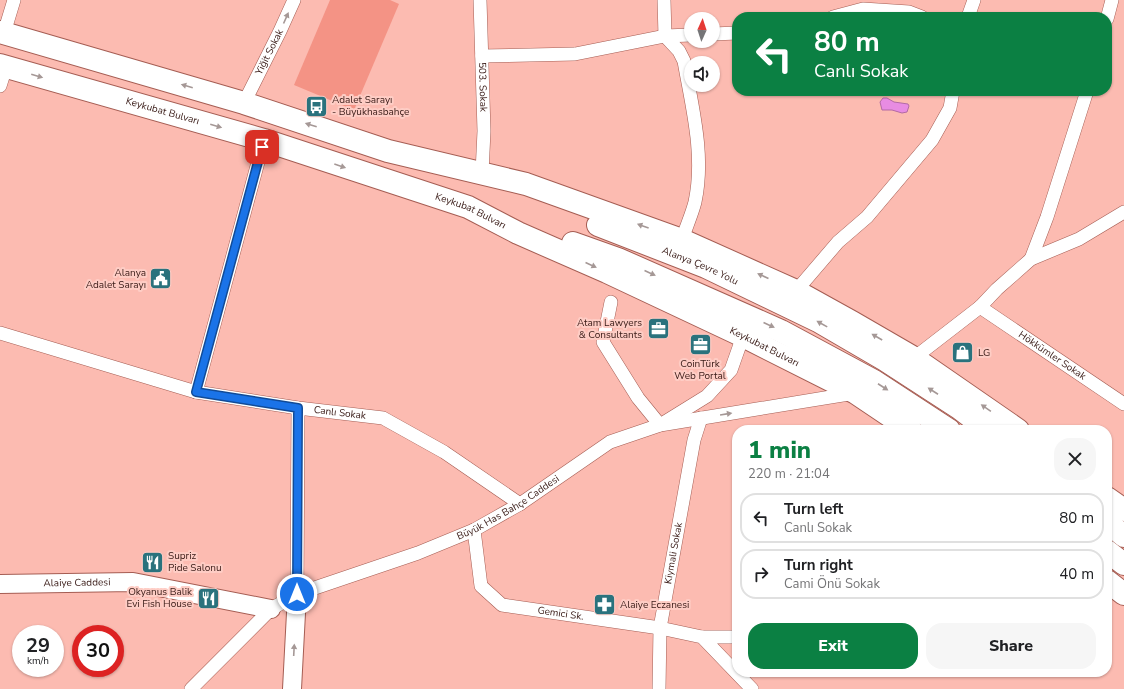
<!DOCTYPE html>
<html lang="en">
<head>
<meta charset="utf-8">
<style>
	body { margin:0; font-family:"Nunito Sans",sans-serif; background:#f6f6f6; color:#202124; height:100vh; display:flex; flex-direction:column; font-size:15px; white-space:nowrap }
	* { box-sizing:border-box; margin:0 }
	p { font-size:13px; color:#757577 }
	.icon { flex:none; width:22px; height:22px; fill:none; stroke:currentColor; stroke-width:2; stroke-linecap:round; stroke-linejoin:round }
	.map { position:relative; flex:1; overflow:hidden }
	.drawer { position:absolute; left:732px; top:425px; width:380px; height:252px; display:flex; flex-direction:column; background:#fff; border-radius:16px; box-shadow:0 1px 3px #0004 }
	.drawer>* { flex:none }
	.hud { position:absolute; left:732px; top:12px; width:380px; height:84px; border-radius:16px; box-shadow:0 1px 3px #0004; background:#0b8043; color:#fff; overflow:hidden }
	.needle { width:26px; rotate:3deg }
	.controls { position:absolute; left:684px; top:12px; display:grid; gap:8px }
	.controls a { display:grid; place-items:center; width:36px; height:36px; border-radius:50%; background:#fff; box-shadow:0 1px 3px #0004; font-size:20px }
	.speed { position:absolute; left:12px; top:625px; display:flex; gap:8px; font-size:20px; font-weight:700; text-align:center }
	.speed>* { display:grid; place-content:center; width:52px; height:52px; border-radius:50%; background:#fff; box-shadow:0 1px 3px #0004; line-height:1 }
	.speed small { font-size:10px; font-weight:400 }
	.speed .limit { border:6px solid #d22; background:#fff; color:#111 }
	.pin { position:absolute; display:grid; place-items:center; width:34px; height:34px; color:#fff; margin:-17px; border-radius:8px; box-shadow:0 2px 6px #0006 }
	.me { position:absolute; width:44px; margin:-22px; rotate:0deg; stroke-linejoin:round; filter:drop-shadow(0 0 3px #0008) }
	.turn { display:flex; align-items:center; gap:14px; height:84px; padding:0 16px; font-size:18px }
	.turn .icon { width:52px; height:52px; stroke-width:2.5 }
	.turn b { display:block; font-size:28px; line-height:34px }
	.round { display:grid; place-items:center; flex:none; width:42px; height:42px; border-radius:16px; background:#f6f6f6 }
	.headline { display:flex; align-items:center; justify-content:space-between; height:68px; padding:0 16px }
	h1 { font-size:24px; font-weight:800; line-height:30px; color:#0b8043 }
	.action { display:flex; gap:8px; margin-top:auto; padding:8px 16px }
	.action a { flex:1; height:46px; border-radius:16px; background:#0b8043; color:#fff; font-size:16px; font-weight:800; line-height:46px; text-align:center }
	.action a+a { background:#f6f6f6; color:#202124 }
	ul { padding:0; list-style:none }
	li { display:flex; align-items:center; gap:12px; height:50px; margin:0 8px 6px; padding:0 8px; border:2px solid #e0e0e0; border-radius:16px }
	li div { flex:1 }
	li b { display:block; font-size:15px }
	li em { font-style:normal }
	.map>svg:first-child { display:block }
</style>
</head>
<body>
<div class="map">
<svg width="1124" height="689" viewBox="0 0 1124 689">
	<rect width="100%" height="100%" fill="#fcbbb1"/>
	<path fill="#f49385" d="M330 0H390L399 4 354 110 294 85Z"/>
	<path fill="#e88ce2" stroke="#b36aa5" d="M883 98H887L894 102 908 104 909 106 907 112 902 113 892 110H882L880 102Z"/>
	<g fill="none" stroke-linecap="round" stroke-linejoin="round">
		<defs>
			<g id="street">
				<path id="s1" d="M480 0 484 131 482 173"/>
				<path d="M664 0 665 36 679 51 684 61C692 107 705 155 695 202 692 214 686 227 682 240"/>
				<path d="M833 17 863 9 909 12 922 17"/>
				<path d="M968 17 974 0"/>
				<path d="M1107 19 1112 0"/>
				<path d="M4 33 14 0"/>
				<path d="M713 34 737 33"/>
				<path d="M482 56 575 54 665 36 691 35"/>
				<path d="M0 86 6 67"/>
				<path id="s2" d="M244 103 280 31 294 0"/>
				<path d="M1031 259 1047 217 1087 91"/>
				<path d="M796 291 838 242 867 217 932 140 950 108 953 91"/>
				<path d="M611 302 603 342 638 398 660 425"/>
				<path id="s3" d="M980 307 1124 404"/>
				<path id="s4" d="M0 333 196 392 298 408 383 418 444 452 520 504"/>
				<path d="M914 358 980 307 997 289 1031 259 1079 239 1124 212"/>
				<path d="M196 392 264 140"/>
				<path d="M665 422 707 396 731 370 743 336"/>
				<path id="s5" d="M474 530 481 586 502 605 660 628 702 637 752 689"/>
				<path d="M297 594 298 408"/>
				<path d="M702 637H737"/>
				<path id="s6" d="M191 689 271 609 297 594 418 553 474 530 520 504 610 442 660 425 855 393"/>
				<path id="s7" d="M659 689 660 628 694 440 701 418"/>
			</g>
			<g id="secondary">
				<path id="s8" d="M0 584 133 582 271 609"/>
				<path d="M292 689 297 594"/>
			</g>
			<g id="highway">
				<path d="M0 32 244 103 388 151 526 184 682 240 796 291 852 322 914 358 1018 430"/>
				<path id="s9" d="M0 65 264 140 468 207 518 233 607 272 743 336 856 393 911 430"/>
				<path id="s10" d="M598 225 706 267 818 321 885 360 959 408 988 430"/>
				<path d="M573 243 618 259 781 331 874 381 949 430"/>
				<path d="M1107 498 1124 510"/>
				<path d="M1107 522 1124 536"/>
				<path d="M1107 551 1124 564"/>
				<path d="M1107 581 1124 594"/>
			</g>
		</defs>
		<use href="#street" stroke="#a55d53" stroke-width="14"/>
		<use href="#secondary" stroke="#a55d53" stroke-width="20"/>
		<use href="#highway" stroke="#a55d53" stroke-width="24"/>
		<use href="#street" stroke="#fff" stroke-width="13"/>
		<use href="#secondary" stroke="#fff" stroke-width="18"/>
		<use href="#highway" stroke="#fff" stroke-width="22"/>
	</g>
	<defs><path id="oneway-solid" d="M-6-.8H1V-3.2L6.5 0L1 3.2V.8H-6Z"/></defs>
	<g fill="#a59896">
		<use href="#oneway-solid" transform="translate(286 18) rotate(-66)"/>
		<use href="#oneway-solid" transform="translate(37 76) rotate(16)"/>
		<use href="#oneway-solid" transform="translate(187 86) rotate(-164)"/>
		<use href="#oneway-solid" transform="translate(311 125) rotate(-162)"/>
		<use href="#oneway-solid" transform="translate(216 126) rotate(16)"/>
		<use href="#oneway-solid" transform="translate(340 166) rotate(19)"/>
		<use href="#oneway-solid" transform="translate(643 226) rotate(-160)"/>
		<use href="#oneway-solid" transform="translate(591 265) rotate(24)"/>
		<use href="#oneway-solid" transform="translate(650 273) rotate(24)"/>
		<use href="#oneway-solid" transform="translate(763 276) rotate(-156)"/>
		<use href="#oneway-solid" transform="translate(822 324) rotate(-151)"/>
		<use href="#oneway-solid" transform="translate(769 325) rotate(24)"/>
		<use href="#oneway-solid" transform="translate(877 337) rotate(-150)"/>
		<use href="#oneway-solid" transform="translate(883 387) rotate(33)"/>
		<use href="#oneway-solid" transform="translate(933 391) rotate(-147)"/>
		<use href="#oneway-solid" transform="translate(986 408) rotate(-145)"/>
		<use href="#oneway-solid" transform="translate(726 414) rotate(-9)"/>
		<use href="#oneway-solid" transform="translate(294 650) rotate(-87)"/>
	</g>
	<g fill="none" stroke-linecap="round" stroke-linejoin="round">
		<defs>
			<path id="route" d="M262 147 196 392 298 408 297 594"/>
		</defs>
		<use href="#route" stroke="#114b97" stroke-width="10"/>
		<use href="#route" stroke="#1a73e8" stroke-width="7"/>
	</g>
	<defs>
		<symbol id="bus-square" viewBox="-11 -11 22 22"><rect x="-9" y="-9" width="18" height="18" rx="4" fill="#2a727d" stroke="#fecdc5"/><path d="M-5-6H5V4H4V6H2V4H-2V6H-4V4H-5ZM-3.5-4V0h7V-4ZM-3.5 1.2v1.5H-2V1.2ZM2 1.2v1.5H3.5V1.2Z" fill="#fff"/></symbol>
		<symbol id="civic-square" viewBox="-11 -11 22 22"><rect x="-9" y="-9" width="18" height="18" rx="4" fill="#2a727d" stroke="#fecdc5"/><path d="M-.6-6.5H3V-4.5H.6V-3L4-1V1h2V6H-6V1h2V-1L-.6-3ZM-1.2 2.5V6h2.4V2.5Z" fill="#fff"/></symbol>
		<symbol id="office-square" viewBox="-11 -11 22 22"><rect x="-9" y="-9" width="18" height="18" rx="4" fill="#2a727d" stroke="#fecdc5"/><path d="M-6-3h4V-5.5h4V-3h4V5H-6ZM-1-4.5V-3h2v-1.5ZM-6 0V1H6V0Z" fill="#fff"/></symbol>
		<symbol id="shop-square" viewBox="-11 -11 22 22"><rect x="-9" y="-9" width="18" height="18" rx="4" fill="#2a727d" stroke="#fecdc5"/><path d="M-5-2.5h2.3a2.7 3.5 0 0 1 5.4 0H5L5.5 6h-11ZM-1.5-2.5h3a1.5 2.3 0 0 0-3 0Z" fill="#fff"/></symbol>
		<symbol id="restaurant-square" viewBox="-11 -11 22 22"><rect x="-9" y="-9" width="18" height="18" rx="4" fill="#2a727d" stroke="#fecdc5"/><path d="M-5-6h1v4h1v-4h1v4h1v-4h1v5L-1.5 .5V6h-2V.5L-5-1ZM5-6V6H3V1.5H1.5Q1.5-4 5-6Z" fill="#fff"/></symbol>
		<symbol id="pharmacy-square" viewBox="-11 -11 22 22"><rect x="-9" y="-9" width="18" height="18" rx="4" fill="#2a727d" stroke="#fecdc5"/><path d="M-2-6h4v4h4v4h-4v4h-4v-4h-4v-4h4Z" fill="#fff"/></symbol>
	</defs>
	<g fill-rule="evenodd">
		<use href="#bus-square" x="304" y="94" width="25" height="25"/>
		<use href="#civic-square" x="148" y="266" width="25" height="25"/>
		<use href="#office-square" x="646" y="316" width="25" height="25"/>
		<use href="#office-square" x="688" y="332" width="25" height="25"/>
		<use href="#shop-square" x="950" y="340" width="25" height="25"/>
		<use href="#restaurant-square" x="140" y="550" width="25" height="25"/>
		<use href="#restaurant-square" x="196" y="586" width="25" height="25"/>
		<use href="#pharmacy-square" x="592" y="592" width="25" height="25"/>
	</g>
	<g text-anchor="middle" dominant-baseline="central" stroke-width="4" stroke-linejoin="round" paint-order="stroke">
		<g font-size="10" fill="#381a16" stroke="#fecdc5">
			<text stroke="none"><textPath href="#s2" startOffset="57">Yiğit Sokak</textPath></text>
			<text stroke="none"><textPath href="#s1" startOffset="87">503. Sokak</textPath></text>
			<text stroke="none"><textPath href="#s9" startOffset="169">Keykubat Bulvarı</textPath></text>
			<text stroke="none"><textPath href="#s9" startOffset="493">Keykubat Bulvarı</textPath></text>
			<text stroke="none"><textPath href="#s10" startOffset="110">Alanya Çevre Yolu</textPath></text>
			<text stroke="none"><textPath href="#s9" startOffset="817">Keykubat Bulvarı</textPath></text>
			<text stroke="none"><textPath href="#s3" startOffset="87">Hökkümler Sokak</textPath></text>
			<text stroke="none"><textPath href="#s4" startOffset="350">Canlı Sokak</textPath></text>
			<text stroke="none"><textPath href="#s6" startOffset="372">Büyük Has Bahçe Caddesi</textPath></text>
			<text stroke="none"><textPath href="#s7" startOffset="137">Kiymali Sokak</textPath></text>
			<text stroke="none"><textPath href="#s8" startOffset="77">Alaiye Caddesi</textPath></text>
			<text stroke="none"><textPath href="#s5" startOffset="144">Gemici Sk.</textPath></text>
		</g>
		<g font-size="10" fill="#381a16" stroke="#fecdc5" text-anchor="start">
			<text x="332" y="100">Adalet Sarayı<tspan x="332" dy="12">- Büyükhasbahçe</tspan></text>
			<text x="146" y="273" text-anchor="end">Alanya<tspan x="146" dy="12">Adalet Sarayı</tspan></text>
			<text x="642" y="323" text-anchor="end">Atam Lawyers<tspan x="642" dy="12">&amp; Consultants</tspan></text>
			<text x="978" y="353">LG</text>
			<text x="700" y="364" text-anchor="middle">CoinTürk<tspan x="700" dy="12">Web Portal</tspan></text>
			<text x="168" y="556">Supriz<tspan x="168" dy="12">Pide Salonu</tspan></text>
			<text x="192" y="592" text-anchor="end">Okyanus Balik<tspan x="192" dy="12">Evi Fish House</tspan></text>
			<text x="620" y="605">Alaiye Eczanesi</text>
		</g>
	</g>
</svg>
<div class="controls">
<a><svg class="needle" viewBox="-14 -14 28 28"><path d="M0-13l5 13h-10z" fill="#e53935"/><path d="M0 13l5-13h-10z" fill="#757577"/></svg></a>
<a><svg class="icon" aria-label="sound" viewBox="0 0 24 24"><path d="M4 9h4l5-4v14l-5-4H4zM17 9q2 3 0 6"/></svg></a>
</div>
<div class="speed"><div>29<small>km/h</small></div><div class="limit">30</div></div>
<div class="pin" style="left:262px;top:147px;background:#d93025"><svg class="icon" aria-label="arrive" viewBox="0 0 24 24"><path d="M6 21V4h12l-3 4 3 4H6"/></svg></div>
<svg class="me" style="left:297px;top:594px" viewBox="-20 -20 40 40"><circle r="17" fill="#1a73e8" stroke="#fff" stroke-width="3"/><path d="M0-11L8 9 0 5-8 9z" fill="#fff"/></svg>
<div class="hud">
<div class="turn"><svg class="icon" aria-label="left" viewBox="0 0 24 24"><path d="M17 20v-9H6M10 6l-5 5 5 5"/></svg><div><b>80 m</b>Canlı Sokak</div></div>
</div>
<section class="drawer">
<div class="headline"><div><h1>1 min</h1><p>220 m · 21:04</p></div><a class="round"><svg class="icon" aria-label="close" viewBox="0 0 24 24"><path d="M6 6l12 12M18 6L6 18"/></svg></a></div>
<ul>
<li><svg class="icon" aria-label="left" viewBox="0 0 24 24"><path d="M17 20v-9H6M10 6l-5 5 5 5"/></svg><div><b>Turn left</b><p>Canlı Sokak</p></div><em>80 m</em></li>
<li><svg class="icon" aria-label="right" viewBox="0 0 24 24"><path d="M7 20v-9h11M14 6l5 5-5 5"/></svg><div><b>Turn right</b><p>Cami Önü Sokak</p></div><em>40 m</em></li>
</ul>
<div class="action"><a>Exit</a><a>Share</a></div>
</section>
</div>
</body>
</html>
